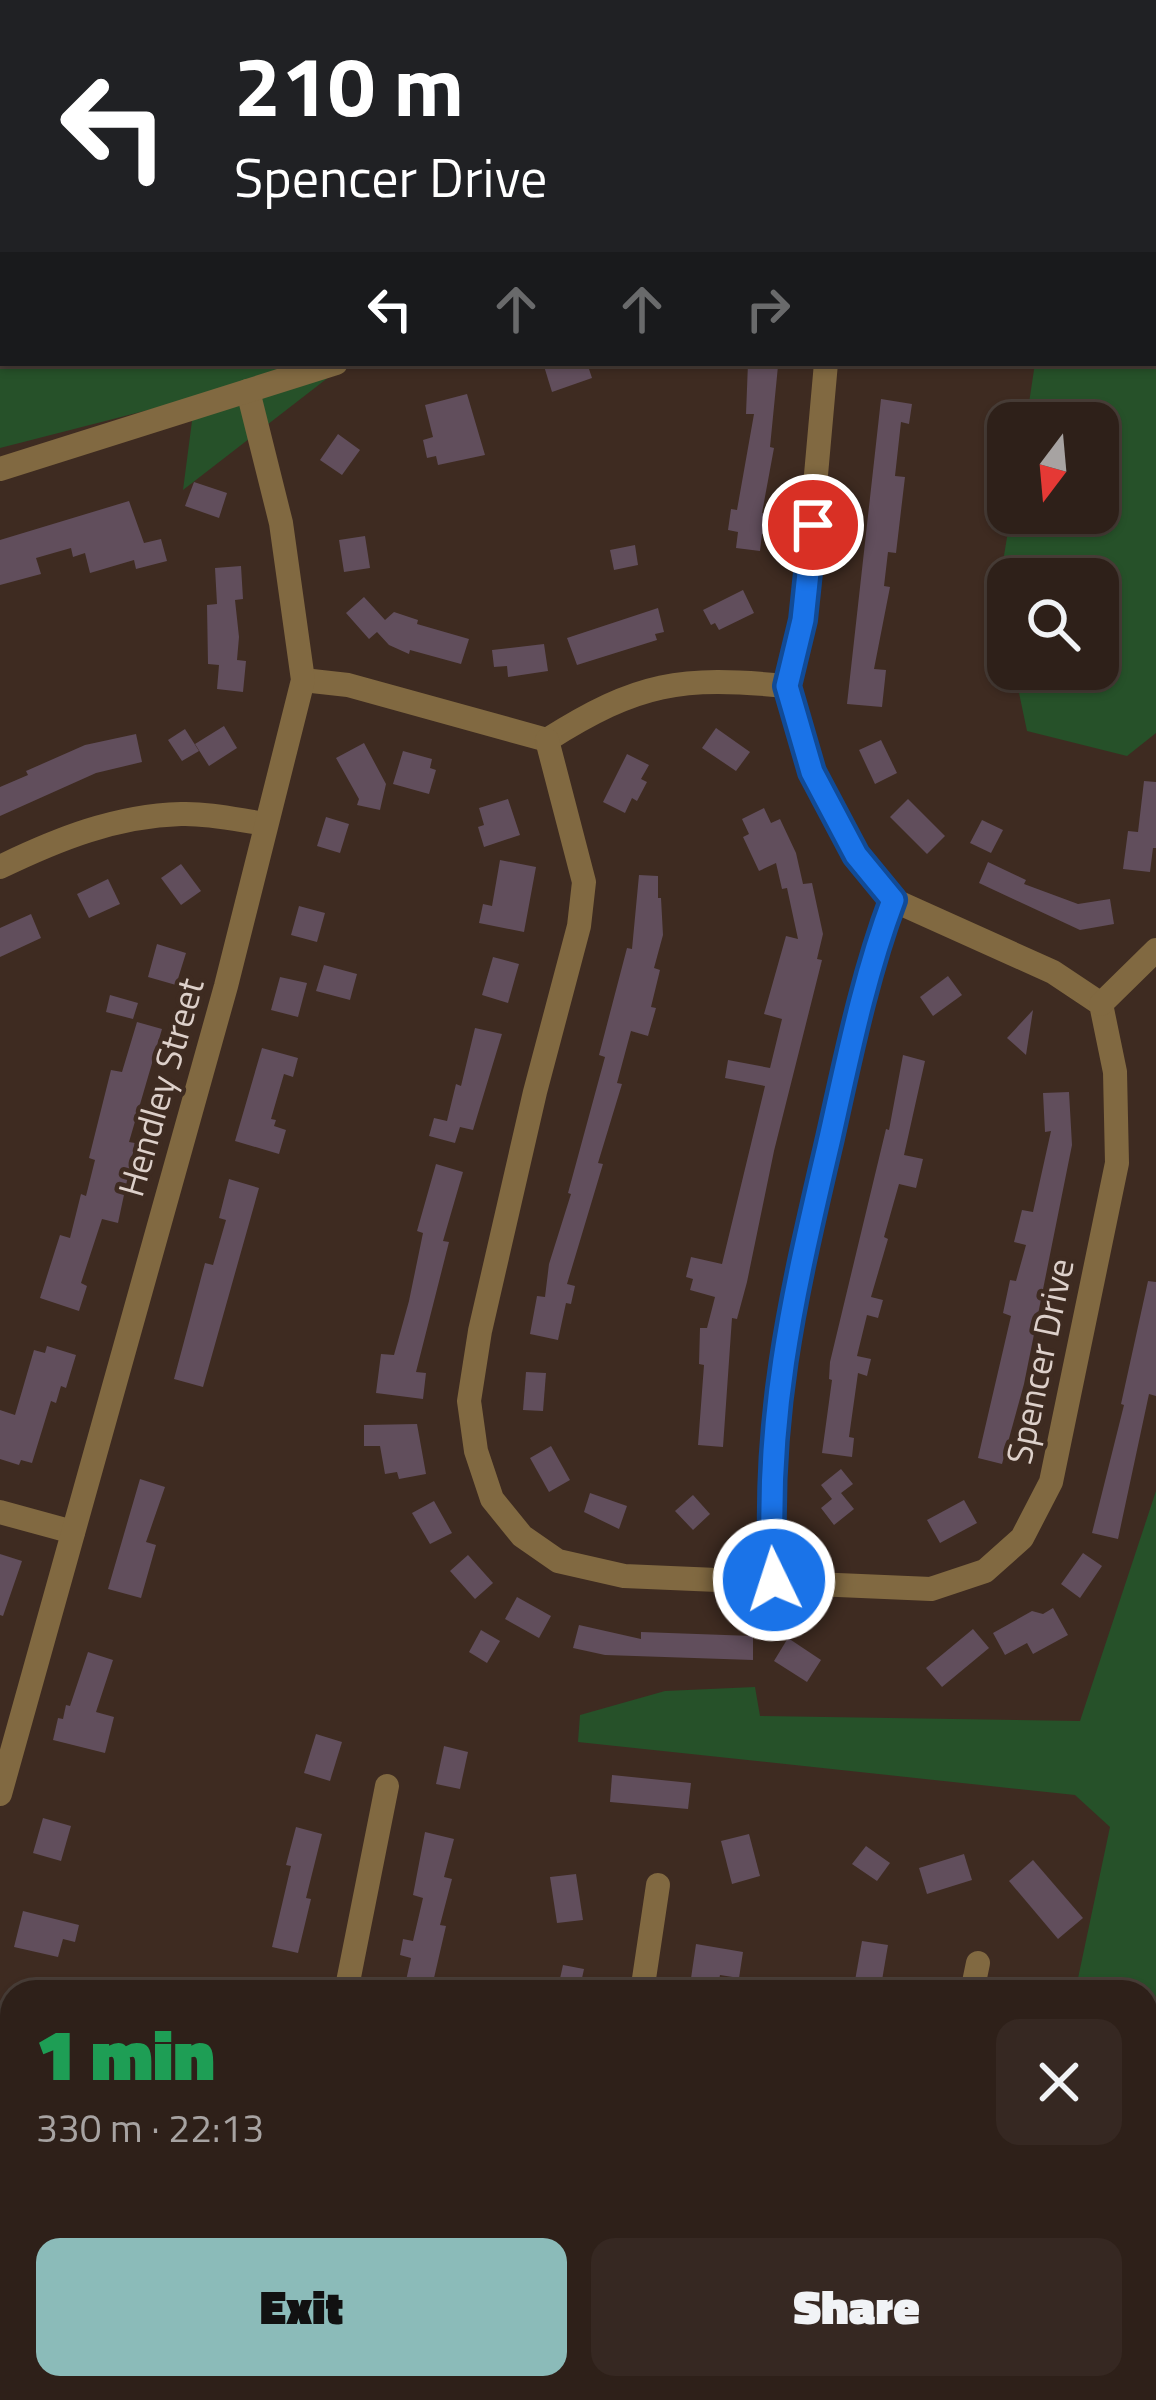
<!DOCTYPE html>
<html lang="en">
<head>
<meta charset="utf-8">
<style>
	body { margin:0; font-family:"Titillium Web",sans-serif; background:#362822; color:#f1f3f6; height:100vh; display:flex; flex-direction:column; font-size:45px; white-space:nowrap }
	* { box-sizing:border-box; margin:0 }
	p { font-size:39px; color:#a7a3a2 }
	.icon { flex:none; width:66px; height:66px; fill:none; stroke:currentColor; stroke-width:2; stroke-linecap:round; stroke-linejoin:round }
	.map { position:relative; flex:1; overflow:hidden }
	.details { position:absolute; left:0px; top:1980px; width:1158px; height:420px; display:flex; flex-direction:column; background:#2e2019; border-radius:36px 36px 0 0; box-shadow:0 3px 9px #0004,0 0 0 3px #493e38 }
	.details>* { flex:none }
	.banner { position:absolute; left:0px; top:0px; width:1158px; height:366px; box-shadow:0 3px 9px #0004,0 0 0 3px #493e38; background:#202124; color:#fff; overflow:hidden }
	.needle { width:78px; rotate:196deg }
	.buttons { position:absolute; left:987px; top:402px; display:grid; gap:24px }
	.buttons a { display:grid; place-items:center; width:132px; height:132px; border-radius:24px; background:#2e2019; box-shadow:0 3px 9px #0004,0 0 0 3px #493e38; font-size:60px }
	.pin { position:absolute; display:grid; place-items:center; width:102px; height:102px; color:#fff; margin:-51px; border:6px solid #fff; border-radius:50%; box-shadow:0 3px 12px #0007 }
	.me { position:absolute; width:132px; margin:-66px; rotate:356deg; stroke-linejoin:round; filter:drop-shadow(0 0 9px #0008) }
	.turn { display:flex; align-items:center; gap:42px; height:252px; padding:0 36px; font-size:54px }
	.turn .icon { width:156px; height:156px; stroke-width:2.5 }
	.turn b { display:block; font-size:84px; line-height:102px }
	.lanes { display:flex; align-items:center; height:114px; padding:0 36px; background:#0003; justify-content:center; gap:60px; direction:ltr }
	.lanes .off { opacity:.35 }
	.round { display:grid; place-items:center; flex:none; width:126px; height:126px; border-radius:24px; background:#362822 }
	.headline { display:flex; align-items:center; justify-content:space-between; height:204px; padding:0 36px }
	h1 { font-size:72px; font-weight:800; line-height:90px; color:#1e9e55 }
	.primary-button { display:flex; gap:24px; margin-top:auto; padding:24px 36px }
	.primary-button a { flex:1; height:138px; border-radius:24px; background:#8bbbb9; color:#111; font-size:48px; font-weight:800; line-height:138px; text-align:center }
	.primary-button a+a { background:#362822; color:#f1f3f6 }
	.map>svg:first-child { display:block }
</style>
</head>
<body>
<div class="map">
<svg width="1156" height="2400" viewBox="0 0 1156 2400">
	<rect width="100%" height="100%" fill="#3e2b21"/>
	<g fill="#265129">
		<path d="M0 0H1156V13L1155 3H3V363H347L183 490 195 398 0 448Z"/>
		<path d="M1156 54V733L1127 756 1027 731 1014 669H1098V579H1008V641L998 592 1011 513H1098V423H1026L1035 363H1155Z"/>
		<path d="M1156 1491V2241L1146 2246V1992H1091L1077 1983 1110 1827 1075 1795 578 1742 580 1715 665 1691 755 1687 760 1716 1080 1721Z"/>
	</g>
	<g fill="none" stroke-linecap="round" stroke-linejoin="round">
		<g stroke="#7f8eae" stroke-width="6">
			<path d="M19 3 21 0"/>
			<path d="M0 42 3 35"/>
		</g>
	</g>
	<g fill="#614e5c">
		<path d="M543 363H587L592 378 552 392Z"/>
		<path d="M748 363 778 366 770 447 774 448 762 513 773 515 771 535 762 534 760 551 736 548 738 532 728 530 731 509 737 510 754 414H746Z"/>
		<path d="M467 394 485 455 438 465 436 456 427 458 423 440 433 437 425 405Z"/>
		<path d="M881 399 912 404 909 424 901 422 895 476 905 477 896 553 888 552 884 586 890 587 874 669 886 670 882 707 847 704Z"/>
		<path d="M338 434 360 450 342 475 320 460Z"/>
		<path d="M194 482 227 493 219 518 185 506Z"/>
		<path d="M129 501 144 543 161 539 167 561 136 569 134 560 90 573 85 553 73 557 71 548 36 558 41 574 0 585V540Z"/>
		<path d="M365 536 370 568 344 572 339 540Z"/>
		<path d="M635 545 638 565 614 570 610 550Z"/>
		<path d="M241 566 243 599 235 600 239 637 237 660 246 661 243 692 217 689 219 665 208 664 207 605 217 604 215 568Z"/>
		<path d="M743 590 754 613 719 630 715 623 711 625 703 610Z"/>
		<path d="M364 597 385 620 394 612 418 620 417 624 469 639 461 664 410 650 409 654 389 645 377 632 369 639 346 613Z"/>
		<path d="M658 608 664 632 655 634 657 640 577 665 567 638Z"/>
		<path d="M544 644 548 671 508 677 507 666 494 667 492 650Z"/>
		<path d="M224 726 237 748 209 766 195 744Z"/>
		<path d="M716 728 750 752 736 771 702 748Z"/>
		<path d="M185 729 199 751 182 761 168 740Z"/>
		<path d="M136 734 142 762 96 773 0 816V787L28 775 26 771 85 745Z"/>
		<path d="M881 740 897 773 875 784 859 750Z"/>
		<path d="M364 743 386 784 380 810 357 805 359 799 336 758Z"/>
		<path d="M403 751 432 759 430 768 436 770 429 794 393 784Z"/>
		<path d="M627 754 649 765 641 779 647 782 637 801 632 798 625 813 603 802Z"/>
		<path d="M1144 781 1156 782V848H1153L1150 872 1123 869 1128 831 1138 832Z"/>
		<path d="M508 799 520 835 484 847 478 827 484 825 479 808Z"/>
		<path d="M908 799 945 836 927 854 890 817Z"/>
		<path d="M764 808 771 823 780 819 796 853 803 884 812 883 823 934 817 959 822 960 774 1151 747 1282 737 1319 732 1318 723 1447 698 1445 704 1365 699 1364 700 1328H707L715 1297 690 1290 693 1279 686 1277 691 1257 722 1264 765 1086 725 1078 728 1060 770 1068 782 1019 764 1014 786 936 798 939 787 888 782 889 776 863 759 871 743 837 749 834 742 819Z"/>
		<path d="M326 817 349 824 340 853 317 846Z"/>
		<path d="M982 820 1003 830 991 853 970 843Z"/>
		<path d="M500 860 536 867 524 932 479 923 483 904 492 906Z"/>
		<path d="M988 862 1026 880 1024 884 1078 904 1110 899 1114 924 1080 930 979 883Z"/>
		<path d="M181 864 201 891 181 905 161 878Z"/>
		<path d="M639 875 658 876V898H661L663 935 654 968 660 970 651 1007 656 1008 648 1036 631 1031 617 1083 622 1084 598 1163 603 1164 567 1284 575 1286 571 1304 566 1303 558 1340 530 1334 537 1296 545 1297 549 1264 571 1194 568 1193 605 1057 599 1055 627 948 632 949Z"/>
		<path d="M108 879 120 904 89 918 77 894Z"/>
		<path d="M299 906 325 913 317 942 291 935Z"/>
		<path d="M31 914 41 938 0 957V928Z"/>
		<path d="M157 944 186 953 176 985 148 977Z"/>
		<path d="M493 957 519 964 508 1003 482 995Z"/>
		<path d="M324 965 357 974 350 1000 316 991Z"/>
		<path d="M948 976 962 995 933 1016 920 997Z"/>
		<path d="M280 977 307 983 298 1017 271 1010Z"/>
		<path d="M110 995 138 1003 133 1019 106 1012Z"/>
		<path d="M1033 1010 1026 1055 1007 1038Z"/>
		<path d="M137 1022 162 1029 129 1142 135 1143 118 1223 102 1219 81 1283 87 1286 79 1311 40 1298 60 1235 70 1238 81 1194 86 1196 95 1160 89 1158 111 1070 122 1072Z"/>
		<path d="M475 1028 502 1034 473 1130 460 1127 455 1143 429 1136 434 1118 447 1121 456 1084 461 1086Z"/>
		<path d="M262 1048 298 1058 293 1077 284 1074 271 1119 276 1120 274 1126 286 1130 279 1154 235 1141Z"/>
		<path d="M903 1055 925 1061 904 1155 923 1159 916 1188 899 1184 884 1237 888 1239 871 1297 883 1300 878 1318 867 1315 857 1356 871 1359 867 1376 858 1373 849 1437 854 1438 852 1457 822 1453 832 1380 829 1379 830 1362 886 1129 889 1130Z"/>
		<path d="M1069 1092 1072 1145 1024 1384 1002 1464 978 1458 1011 1316 1003 1313 1010 1280 1016 1281 1026 1245 1014 1242 1022 1210 1033 1212 1051 1131 1045 1132 1043 1093Z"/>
		<path d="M436 1164 463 1172 443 1241 449 1242 416 1372 426 1373 423 1399 376 1393 381 1354 394 1355 409 1301 423 1233 417 1231Z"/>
		<path d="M229 1179 259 1188 203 1387 174 1379 205 1263 213 1265 226 1220 219 1218Z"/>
		<path d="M1148 1281 1156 1282V1396L1149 1394 1118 1539 1092 1533 1124 1405 1121 1404Z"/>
		<path d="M47 1346 76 1355 66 1388 61 1386 56 1403 51 1401 32 1463 21 1460 19 1465 0 1459V1410L15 1415 34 1350 45 1353Z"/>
		<path d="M526 1372 546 1373 543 1411 523 1410Z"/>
		<path d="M417 1424 426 1474 399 1479 397 1472 385 1474 380 1446H364V1425Z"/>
		<path d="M551 1446 570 1480 549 1492 530 1458Z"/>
		<path d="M841 1469 853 1484 841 1493 854 1509 834 1525 821 1508 832 1499 821 1485Z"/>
		<path d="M140 1479 165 1487 146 1542 156 1545 141 1598 108 1589Z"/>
		<path d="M590 1493 627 1506 619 1529 584 1512Z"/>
		<path d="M693 1495 710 1514 693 1530 675 1511Z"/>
		<path d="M964 1500 977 1523 940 1543 927 1520Z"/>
		<path d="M434 1501 452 1533 430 1544 412 1513Z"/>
		<path d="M1083 1553 1102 1566 1080 1598 1061 1584Z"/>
		<path d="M0 1554 22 1561 3 1616 0 1615Z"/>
		<path d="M468 1555 493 1583 475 1599 450 1571Z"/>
		<path d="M517 1597 551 1616 539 1638 505 1619Z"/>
		<path d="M1053 1608 1068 1635 1033 1654 1027 1643 1005 1655 993 1633 1032 1611 1043 1614Z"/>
		<path d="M579 1625 641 1639V1632L753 1636V1660L605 1655 573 1648Z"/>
		<path d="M973 1629 989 1648 942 1687 926 1668Z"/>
		<path d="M481 1630 500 1641 487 1663 469 1652Z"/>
		<path d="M788 1638 821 1660 807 1682 774 1661Z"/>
		<path d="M88 1652 113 1660 96 1712 114 1717 105 1753 53 1740 58 1718 63 1719 66 1705 70 1706Z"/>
		<path d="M316 1734 342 1742 330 1781 304 1773Z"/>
		<path d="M444 1746 468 1752 460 1789 436 1784Z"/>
		<path d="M612 1775 691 1783 688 1809 610 1802Z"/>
		<path d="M43 1818 71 1826 61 1861 33 1853Z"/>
		<path d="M296 1827 322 1834 306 1898 311 1899 298 1953 272 1947 291 1866 286 1865Z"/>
		<path d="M425 1832 454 1839 444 1877 452 1879 440 1925 446 1926 431 1991 405 1985 411 1958 400 1955 403 1939 413 1941 423 1898 413 1895Z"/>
		<path d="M749 1834 760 1876 732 1884 721 1841Z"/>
		<path d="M866 1846 890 1863 877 1881 852 1864Z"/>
		<path d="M964 1854 972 1880 927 1894 919 1868Z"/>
		<path d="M1033 1860 1083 1918 1058 1939 1009 1881Z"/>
		<path d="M576 1874 583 1920 557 1923 550 1877Z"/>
		<path d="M23 1911 79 1925 75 1942 63 1939 58 1957 14 1947Z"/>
		<path d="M862 1941 888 1945 880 1992H853Z"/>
		<path d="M696 1944 743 1952 739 1978 720 1975 717 1992H689Z"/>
		<path d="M563 1965 584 1969 579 1992H557Z"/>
	</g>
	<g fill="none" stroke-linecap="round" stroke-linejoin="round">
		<g stroke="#85746c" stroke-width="4.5" stroke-dasharray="3 9" stroke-linecap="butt">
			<path d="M162 3 163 0"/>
			<path d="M425 3 427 0"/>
		</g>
		<g stroke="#816941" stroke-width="24">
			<path d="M303 680 348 685 547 740C639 682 680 676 787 686"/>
			<path d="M547 740 584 882 579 926 535 1092 480 1331 469 1401 476 1451 492 1499 522 1536 558 1561 624 1576 931 1589 985 1571 1022 1538 1051 1482 1117 1163 1115 1072 1101 1004 1053 972 893 900 856 855 811 772 787 686 803 620 826 363"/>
			<path d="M0 867C58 839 115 816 181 814 209 813 238 820 266 824"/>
			<path d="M1101 1004 1156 950"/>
			<path d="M0 1512 73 1532"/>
			<path d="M774 1580C763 1418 795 1286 832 1129 850 1052 865 974 893 900"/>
			<path d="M0 1794 226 986 303 680 281 523 248 391"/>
			<path d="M346 1992 387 1786"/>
			<path d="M642 1992 658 1885"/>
			<path d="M972 1992 978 1963"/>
			<path d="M0 2101 12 2099"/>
			<path d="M581 2400 582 2388"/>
		</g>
		<g stroke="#816941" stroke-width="24">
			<path d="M1155 33 1156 32"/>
			<path d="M0 469 336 363"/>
		</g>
		<path stroke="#af8846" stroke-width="24" d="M1146 2400 1156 2398"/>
		<defs>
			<g id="rail">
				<path d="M1146 2267 1156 2262"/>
				<path d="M885 2400 909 2388"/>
			</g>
		</defs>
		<use href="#rail" stroke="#86766e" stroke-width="10"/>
		<use href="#rail" stroke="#3e2b21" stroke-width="6" stroke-dasharray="18" stroke-linecap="butt"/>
	</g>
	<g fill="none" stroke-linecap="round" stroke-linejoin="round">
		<defs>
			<path id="route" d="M774 1580C763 1420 794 1292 830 1138 848 1058 864 977 893 900L856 855 812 772 787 686 803 620 813 525"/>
		</defs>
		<use href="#route" stroke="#114b97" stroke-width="30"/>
		<use href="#route" stroke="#1a73e8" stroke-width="21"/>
	</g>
	<g text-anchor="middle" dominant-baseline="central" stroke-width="9" stroke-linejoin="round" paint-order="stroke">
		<g font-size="36" fill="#ddd0ca" stroke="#3e2b21">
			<text transform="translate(160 1087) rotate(-74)">Hendley Street</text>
			<text transform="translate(1039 1361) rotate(-78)">Spencer Drive</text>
		</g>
	</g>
</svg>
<div class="buttons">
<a><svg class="needle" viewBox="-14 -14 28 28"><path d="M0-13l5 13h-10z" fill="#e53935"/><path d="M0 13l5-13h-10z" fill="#a7a3a2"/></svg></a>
<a><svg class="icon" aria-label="search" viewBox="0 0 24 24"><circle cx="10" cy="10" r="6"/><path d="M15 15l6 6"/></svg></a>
</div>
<div class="pin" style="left:813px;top:525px;background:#d93025"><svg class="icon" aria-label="arrive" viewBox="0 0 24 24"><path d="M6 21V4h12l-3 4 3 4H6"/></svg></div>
<svg class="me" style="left:774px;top:1580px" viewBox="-20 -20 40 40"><circle r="17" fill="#1a73e8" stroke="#fff" stroke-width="3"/><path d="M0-11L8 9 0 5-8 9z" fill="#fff"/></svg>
<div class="banner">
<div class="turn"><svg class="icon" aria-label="left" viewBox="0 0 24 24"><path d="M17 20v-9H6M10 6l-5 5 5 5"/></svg><div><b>210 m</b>Spencer Drive</div></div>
<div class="lanes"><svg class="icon" aria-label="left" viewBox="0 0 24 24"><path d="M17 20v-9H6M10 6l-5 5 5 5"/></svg><svg class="icon off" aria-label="ahead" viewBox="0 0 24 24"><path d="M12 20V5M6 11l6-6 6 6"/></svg><svg class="icon off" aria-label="ahead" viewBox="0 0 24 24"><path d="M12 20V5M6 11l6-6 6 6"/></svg><svg class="icon off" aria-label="right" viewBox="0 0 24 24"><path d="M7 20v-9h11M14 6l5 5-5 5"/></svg></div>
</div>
<section class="details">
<div class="headline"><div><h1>1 min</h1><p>330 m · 22:13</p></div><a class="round"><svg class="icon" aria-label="close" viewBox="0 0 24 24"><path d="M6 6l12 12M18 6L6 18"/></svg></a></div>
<div class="primary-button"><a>Exit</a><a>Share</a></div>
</section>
</div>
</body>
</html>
